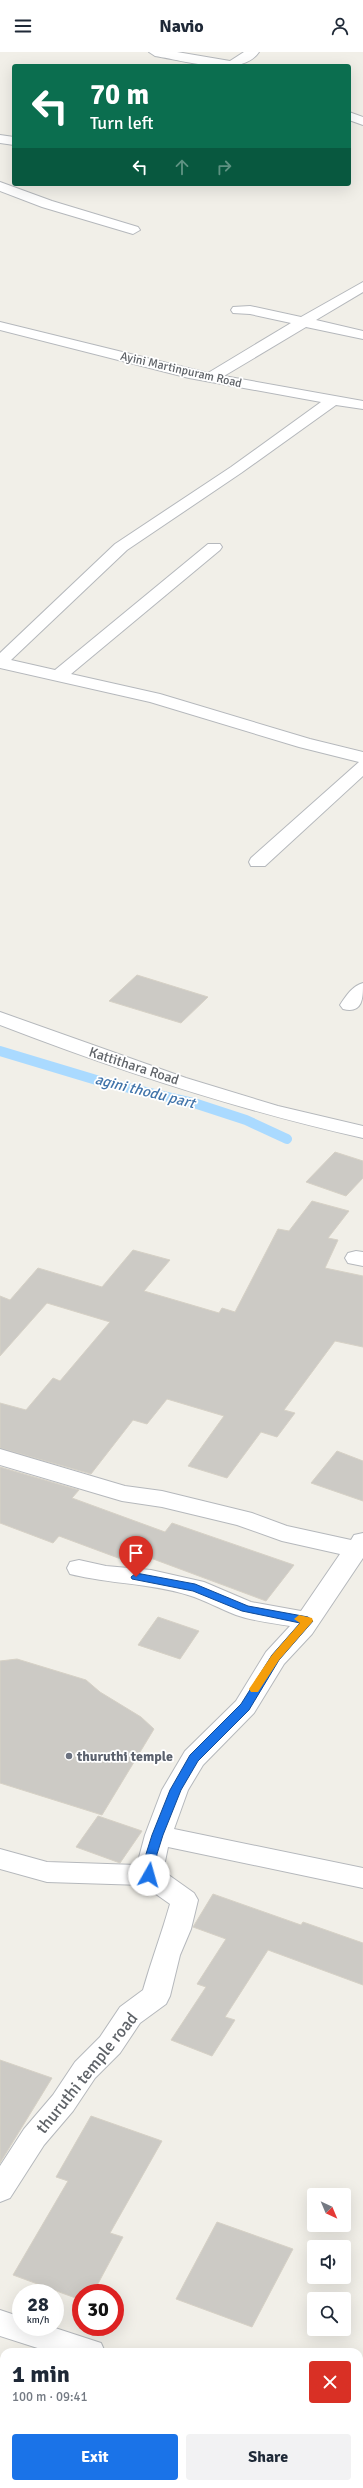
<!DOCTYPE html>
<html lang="en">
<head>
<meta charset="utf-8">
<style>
	body { margin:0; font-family:Signika,sans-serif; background:#f2f2f3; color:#1f2937; height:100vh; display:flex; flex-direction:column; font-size:15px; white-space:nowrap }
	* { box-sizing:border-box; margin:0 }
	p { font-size:13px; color:#747a83 }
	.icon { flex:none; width:22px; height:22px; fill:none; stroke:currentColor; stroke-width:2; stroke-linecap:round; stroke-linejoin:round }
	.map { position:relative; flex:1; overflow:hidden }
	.drawer { position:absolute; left:0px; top:2296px; width:363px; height:140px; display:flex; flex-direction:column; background:#fff; border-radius:12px 12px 0 0; box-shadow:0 4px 16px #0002 }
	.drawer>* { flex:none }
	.hud { position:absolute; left:12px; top:12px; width:339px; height:122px; border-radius:4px; box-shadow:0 4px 16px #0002; background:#0b6e4f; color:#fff; overflow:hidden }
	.needle { width:26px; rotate:136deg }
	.fabs { position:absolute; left:307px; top:2136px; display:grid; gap:8px }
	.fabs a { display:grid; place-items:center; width:44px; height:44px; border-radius:4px; background:#fff; box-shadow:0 4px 16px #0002; font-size:20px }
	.speed { position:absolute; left:12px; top:2232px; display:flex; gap:8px; font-size:20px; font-weight:700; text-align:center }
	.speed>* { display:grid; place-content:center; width:52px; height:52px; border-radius:50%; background:#fff; box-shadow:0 4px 16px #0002; line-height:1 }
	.speed small { font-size:10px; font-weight:400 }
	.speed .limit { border:6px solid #d22; background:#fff; color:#111 }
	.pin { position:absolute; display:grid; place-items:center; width:34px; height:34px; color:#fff; margin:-41px -17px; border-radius:50% 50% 50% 0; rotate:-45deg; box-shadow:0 0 4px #0007 }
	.pin .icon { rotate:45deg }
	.me { position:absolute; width:44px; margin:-22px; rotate:7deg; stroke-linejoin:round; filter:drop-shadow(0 0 3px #0008) }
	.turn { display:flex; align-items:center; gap:14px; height:84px; padding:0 12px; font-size:18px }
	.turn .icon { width:52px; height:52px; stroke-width:2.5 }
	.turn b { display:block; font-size:28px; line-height:34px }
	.lanes { display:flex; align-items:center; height:38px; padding:0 12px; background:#0003; justify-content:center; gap:20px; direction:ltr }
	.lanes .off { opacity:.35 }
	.round { display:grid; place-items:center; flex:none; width:42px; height:42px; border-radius:4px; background:#f2f2f3 }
	.overview { display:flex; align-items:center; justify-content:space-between; height:68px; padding:0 12px }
	h1 { font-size:24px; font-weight:800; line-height:30px }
	.button { display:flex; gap:8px; margin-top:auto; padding:8px 12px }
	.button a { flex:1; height:46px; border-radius:4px; background:#1a73e8; color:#fff; font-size:16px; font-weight:800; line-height:46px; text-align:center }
	.button a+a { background:#f2f2f3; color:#1f2937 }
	header { display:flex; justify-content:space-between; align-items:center; height:52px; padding:0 12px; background:#fff; font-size:18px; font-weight:800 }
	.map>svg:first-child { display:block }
</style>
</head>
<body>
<header><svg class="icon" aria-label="menu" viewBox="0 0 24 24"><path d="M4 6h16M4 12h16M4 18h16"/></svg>Navio<svg class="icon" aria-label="person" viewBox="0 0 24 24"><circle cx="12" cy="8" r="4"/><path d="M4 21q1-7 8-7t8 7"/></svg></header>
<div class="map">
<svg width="363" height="2436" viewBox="0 0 363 2436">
	<rect width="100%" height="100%" fill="#f1efe8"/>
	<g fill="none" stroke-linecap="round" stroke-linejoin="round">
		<path stroke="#aadaff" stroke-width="10" d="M0 999 103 1030 194 1051 246 1068 287 1087"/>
	</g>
	<g fill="#cccac5" stroke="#d6d1c6">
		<path d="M137 923 208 945 181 971 109 949Z"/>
		<path d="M335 1100 363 1109V1126L346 1144 306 1130Z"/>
		<path d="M312 1149 349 1159 328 1186 338 1188 325 1216 363 1224V1295L335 1289 284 1358 295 1361 277 1385 261 1380 227 1426 188 1414 224 1364 167 1347 147 1372 133 1368 91 1422 0 1396V1351L26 1358 53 1326 60 1329 110 1270 47 1251 0 1304V1244L10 1248 38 1216 102 1235 133 1198 170 1208 144 1239 219 1261 222 1256 235 1260 278 1177 289 1179Z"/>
		<path d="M337 1399 363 1409V1449L311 1431Z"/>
		<path d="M0 1415 79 1438 72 1446 165 1480 172 1471 294 1513 266 1549 137 1501 129 1510 59 1484 53 1491 0 1471Z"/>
		<path d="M158 1565 199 1579 180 1607 138 1593Z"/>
		<path d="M17 1607 86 1628 100 1640 141 1665 154 1677 102 1763 0 1731V1609Z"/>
		<path d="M98 1764 142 1779 120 1811 76 1795Z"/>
		<path d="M213 1842 301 1873 303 1870 363 1891V1933L268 1898 225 1965 235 1968 212 2004 171 1988 206 1935 197 1932 226 1887 193 1875Z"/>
		<path d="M0 2008 52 2026 0 2111Z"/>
		<path d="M91 2064 162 2089 110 2181 123 2185 93 2241H81V2248L13 2223 68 2129 56 2125Z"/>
		<path d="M217 2170 293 2197 252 2275 176 2247Z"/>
	</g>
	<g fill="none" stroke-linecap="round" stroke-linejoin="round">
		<defs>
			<g id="street">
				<path d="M149 0H177L230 9 244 0H259C241 27 182 8 155 4Z"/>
				<path d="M349 60 363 65V73L349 68Z"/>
				<path d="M0 83 14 85V93L0 91Z"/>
				<path d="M0 130 52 149 138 175 140 178 133 182 42 155 0 139Z"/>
				<path d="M363 230V240L316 268 363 279V287L306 275 224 324 363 349V357L336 353 241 421 127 498 11 608 55 618 208 492H220L222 495 220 498 71 622 160 642 310 687 363 700V724L265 814H251L249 810 251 806 359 710 299 695 150 650 0 616V601L115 492 231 415 321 350 189 326 0 278V270L208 321 291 271 250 262 233 261 231 258 233 255 250 254 301 265Z"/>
				<path d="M363 931C363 946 363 962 343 957L340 953C346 944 352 934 363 931Z"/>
				<path d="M0 960 186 1026 278 1054 363 1074V1086C239 1058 119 1019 0 973Z"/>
				<path d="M356 1199 363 1200V1214L348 1211 345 1206 348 1201Z"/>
				<path d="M0 1397 125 1434 162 1439 252 1461 287 1474 351 1488 354 1483 363 1481V1506L312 1582 284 1612 254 1661 203 1713 188 1738 174 1777 363 1816V1836L168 1795 163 1819 194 1841 198 1848 191 1877 180 1903 170 1944 166 1952 140 1971 120 2001 95 2026 73 2059 44 2093 10 2146 0 2150V2114L24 2077 53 2043 75 2010 100 1985 120 1955 143 1938C151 1909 162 1881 170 1852L143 1833 47 1830 0 1817V1797L47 1810 137 1813 145 1783 162 1738 185 1699 236 1649 266 1600 290 1574C273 1571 253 1569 236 1563 220 1557 205 1548 188 1543 150 1531 109 1532 70 1522L67 1516 70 1510 79 1508 106 1514 151 1518 204 1530 251 1550 301 1559 340 1502 282 1489 237 1473 162 1455 122 1449 0 1413Z"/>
				<path d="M0 2258 21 2265V2275H52L101 2291 105 2300H50L0 2284Z"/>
			</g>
		</defs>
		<use href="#street" stroke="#b5b8bc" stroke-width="2"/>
		<use href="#street" fill="#fff" fill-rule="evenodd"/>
	</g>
	<path fill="#1a73e8" stroke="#114b97" d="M136 1521 195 1532 248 1554 308 1565 313 1569 279 1608 249 1658 198 1709 181 1738 163 1783 157 1802 155 1823 149 1827 144 1823 146 1802 152 1783 170 1738 190 1703 241 1652 272 1603 300 1571 242 1559 193 1539 132 1527 131 1525Z"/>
	<path fill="#f59e0b" d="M299 1563 312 1566 313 1569 279 1608 258 1640H251L249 1637 272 1603 300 1571 294 1567Z"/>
	<circle fill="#6b7280" stroke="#fff" stroke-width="1.5" cx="69" cy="1704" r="4"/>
	<g text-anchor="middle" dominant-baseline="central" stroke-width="3.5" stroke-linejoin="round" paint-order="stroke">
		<g font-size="12" fill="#5f6368" stroke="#fff">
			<text transform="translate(181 318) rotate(13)">Ayini Martinpuram Road</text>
		</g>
		<g font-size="14" fill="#5f6368" stroke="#fff">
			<text transform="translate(134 1014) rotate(18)">Kattithara Road</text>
		</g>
		<g font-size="14" font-weight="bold" fill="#5b616d" stroke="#fff" text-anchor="start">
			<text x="77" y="1704">thuruthi temple</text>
		</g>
		<g font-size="15" font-style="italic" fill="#4174aa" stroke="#fff">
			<text transform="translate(145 1039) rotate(14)">agini thodu part</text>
		</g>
		<g font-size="17" fill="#5f6368" stroke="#fff">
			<text transform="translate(87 2021) rotate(-51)">thuruthi temple road</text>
		</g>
	</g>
</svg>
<div class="fabs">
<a><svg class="needle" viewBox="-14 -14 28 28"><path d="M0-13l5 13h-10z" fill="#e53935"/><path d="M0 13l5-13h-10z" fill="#747a83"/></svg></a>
<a><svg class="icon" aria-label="sound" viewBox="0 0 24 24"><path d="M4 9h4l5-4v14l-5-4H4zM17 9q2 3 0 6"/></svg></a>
<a><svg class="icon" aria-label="search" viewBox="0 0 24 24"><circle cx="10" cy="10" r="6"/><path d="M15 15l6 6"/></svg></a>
</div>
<div class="speed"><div>28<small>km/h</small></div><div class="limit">30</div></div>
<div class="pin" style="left:136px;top:1525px;background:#d93025"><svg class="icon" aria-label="arrive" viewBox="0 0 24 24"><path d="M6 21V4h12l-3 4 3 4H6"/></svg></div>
<svg class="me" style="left:149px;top:1823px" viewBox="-20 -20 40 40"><circle r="19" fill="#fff"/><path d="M0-13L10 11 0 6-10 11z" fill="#1a73e8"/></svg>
<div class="hud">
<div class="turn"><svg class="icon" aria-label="left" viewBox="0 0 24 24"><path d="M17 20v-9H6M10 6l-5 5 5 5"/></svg><div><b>70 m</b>Turn left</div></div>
<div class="lanes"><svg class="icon" aria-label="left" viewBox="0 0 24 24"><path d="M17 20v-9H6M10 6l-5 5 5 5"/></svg><svg class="icon off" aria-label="ahead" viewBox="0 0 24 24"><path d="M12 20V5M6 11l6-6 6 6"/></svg><svg class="icon off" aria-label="right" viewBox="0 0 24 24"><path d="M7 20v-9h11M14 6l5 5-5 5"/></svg></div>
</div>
<section class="drawer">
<div class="overview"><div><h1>1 min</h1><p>100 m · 09:41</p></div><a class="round" style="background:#d93025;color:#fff"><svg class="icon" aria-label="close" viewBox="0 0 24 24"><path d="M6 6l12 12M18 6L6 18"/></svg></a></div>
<div class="button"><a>Exit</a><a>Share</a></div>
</section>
</div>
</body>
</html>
